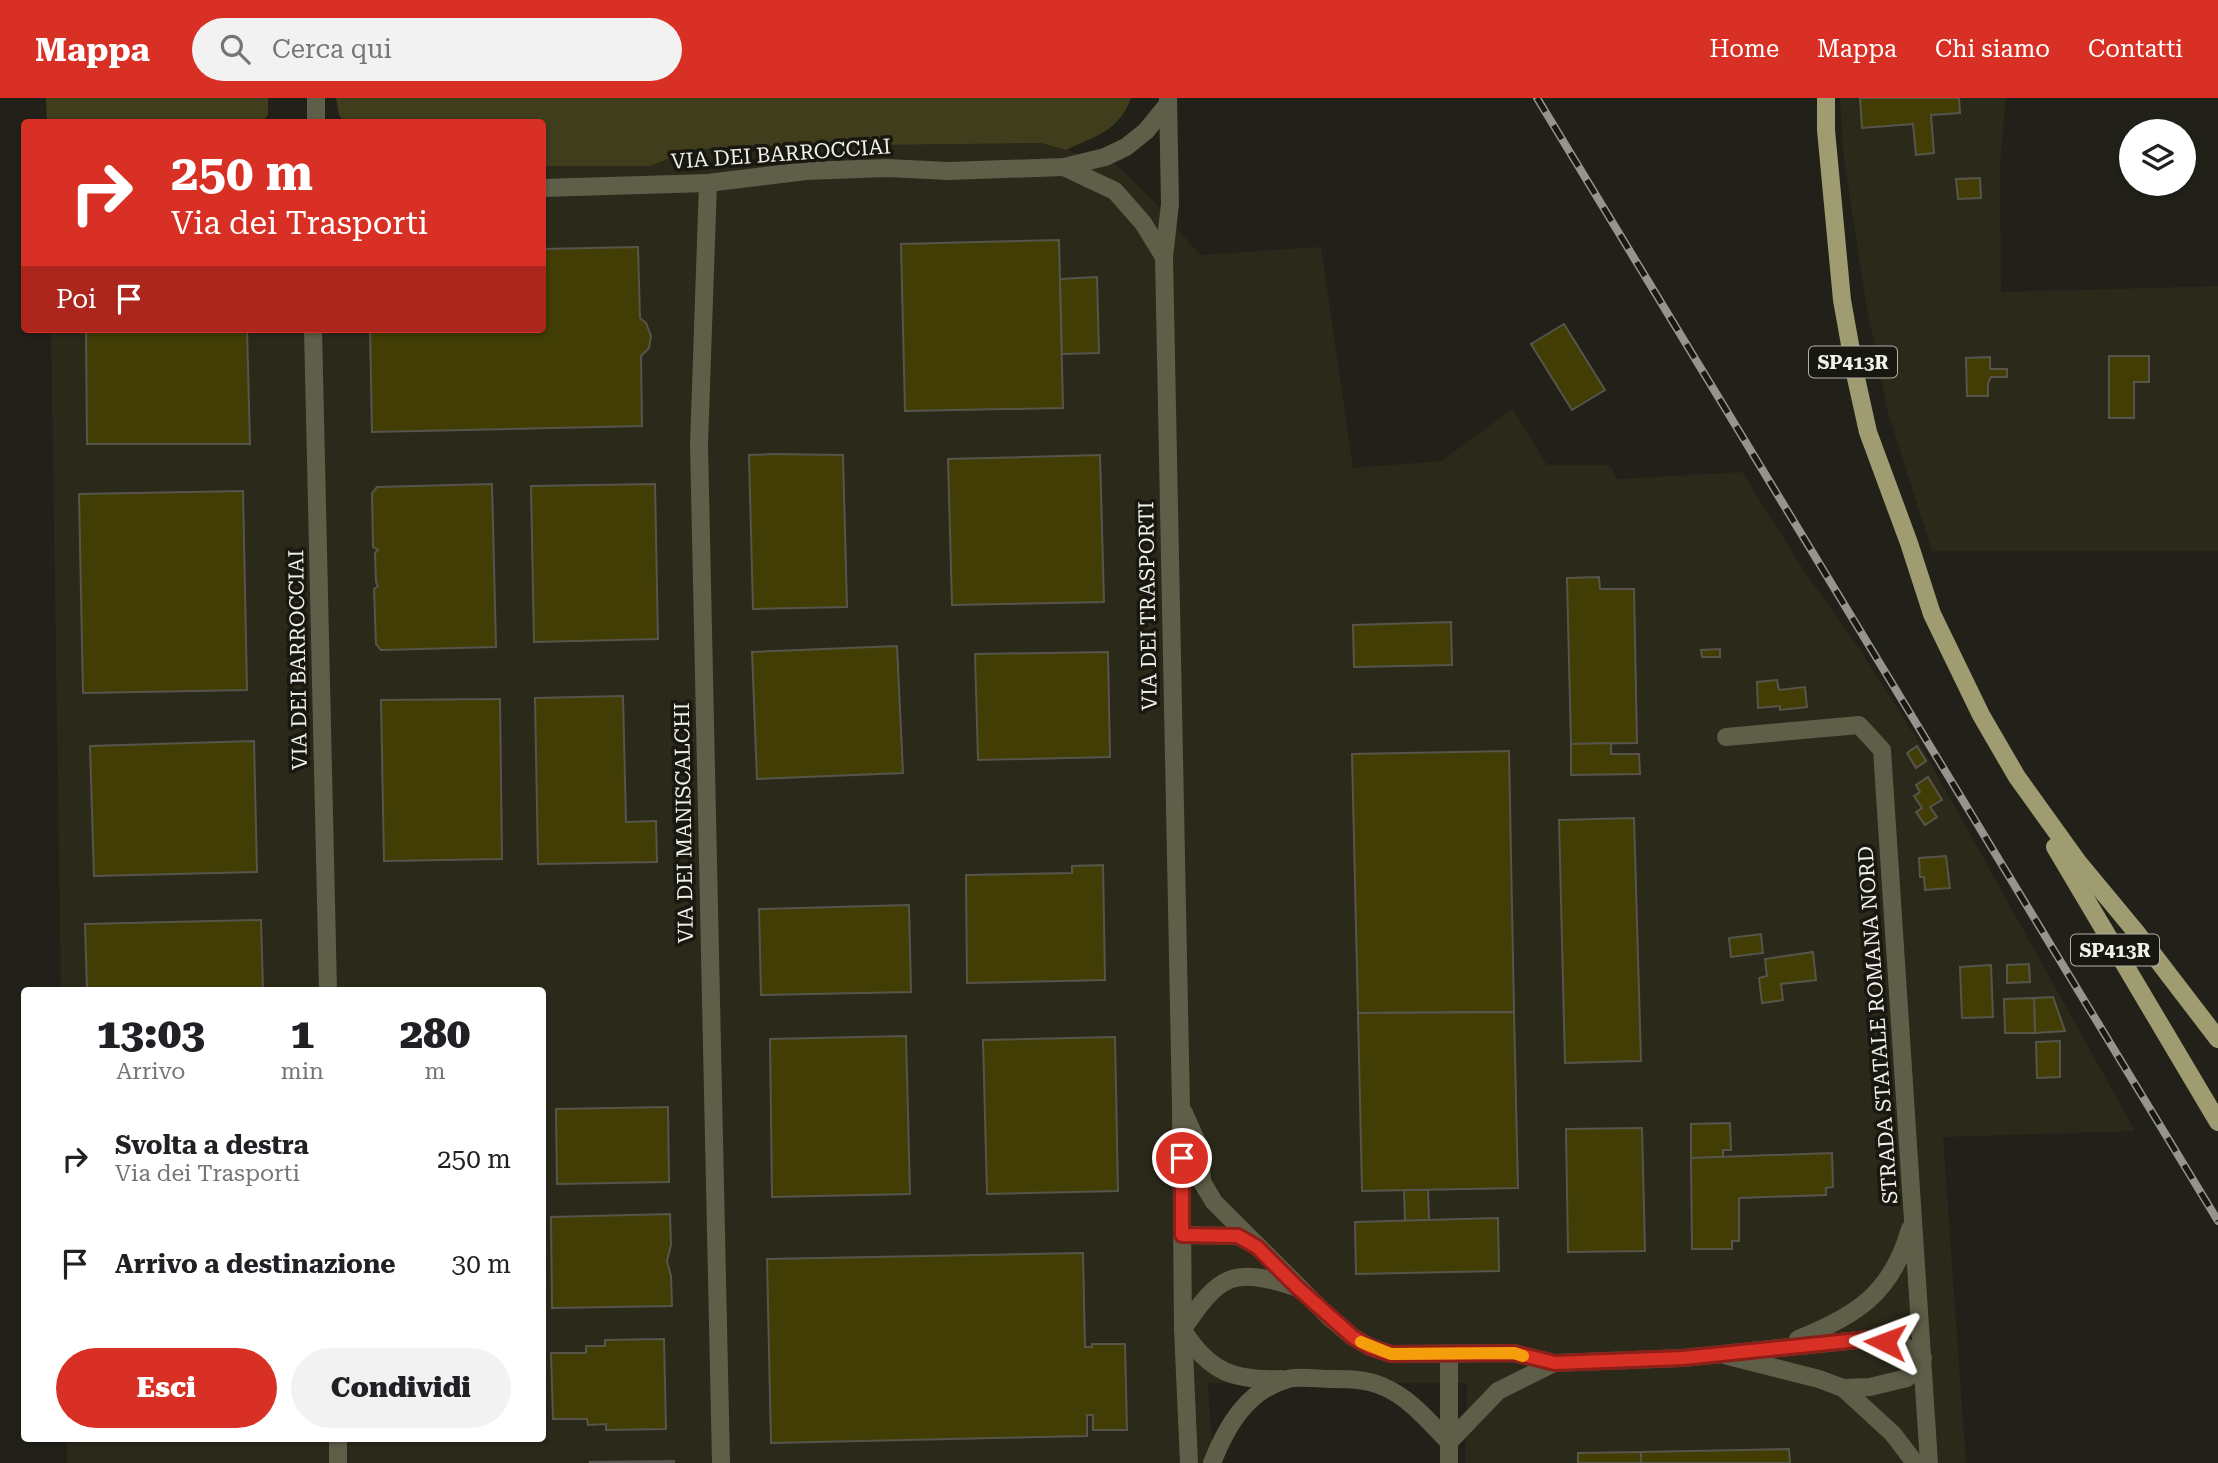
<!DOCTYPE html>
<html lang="it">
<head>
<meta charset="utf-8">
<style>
	body { margin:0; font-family:"Roboto Serif",serif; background:#f2f2f2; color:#202124; height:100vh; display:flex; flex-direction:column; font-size:26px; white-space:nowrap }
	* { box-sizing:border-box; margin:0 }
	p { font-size:23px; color:#757577 }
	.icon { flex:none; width:38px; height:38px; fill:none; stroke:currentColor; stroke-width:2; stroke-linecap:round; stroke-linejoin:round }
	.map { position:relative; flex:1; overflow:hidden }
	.panel { position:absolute; left:21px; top:889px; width:525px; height:455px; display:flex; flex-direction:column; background:#fff; border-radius:7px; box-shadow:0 2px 5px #0004 }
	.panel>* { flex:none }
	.top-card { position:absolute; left:21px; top:21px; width:525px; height:214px; border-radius:7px; box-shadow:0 2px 5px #0004; background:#d93025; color:#fff; overflow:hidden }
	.fabs { position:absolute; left:2119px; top:21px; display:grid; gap:14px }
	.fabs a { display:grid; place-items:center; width:77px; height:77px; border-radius:50%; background:#fff; box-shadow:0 2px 5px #0004; font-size:35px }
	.pin { position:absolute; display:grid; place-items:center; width:60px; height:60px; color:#fff; margin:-30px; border:4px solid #fff; border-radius:50%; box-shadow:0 2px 7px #0007 }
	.me { position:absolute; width:77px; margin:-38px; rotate:273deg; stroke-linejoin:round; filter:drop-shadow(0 0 5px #0008) }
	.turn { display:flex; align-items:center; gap:24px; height:147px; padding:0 35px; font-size:32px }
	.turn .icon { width:91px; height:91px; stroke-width:2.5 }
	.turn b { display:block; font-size:49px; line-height:60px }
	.then { display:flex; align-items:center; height:66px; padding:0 35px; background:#0003; gap:14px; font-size:26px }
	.eta { display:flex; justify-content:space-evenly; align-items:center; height:119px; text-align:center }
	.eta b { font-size:42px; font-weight:800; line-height:49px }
	.action { display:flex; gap:14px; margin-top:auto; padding:14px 35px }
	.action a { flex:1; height:80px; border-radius:42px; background:#d93025; color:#fff; font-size:28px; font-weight:800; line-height:80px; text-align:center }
	.action a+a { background:#f2f2f2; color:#202124 }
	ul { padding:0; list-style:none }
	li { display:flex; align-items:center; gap:21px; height:105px; padding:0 35px }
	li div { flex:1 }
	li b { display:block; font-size:26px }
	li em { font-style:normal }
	header { display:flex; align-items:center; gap:42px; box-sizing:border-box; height:98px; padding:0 35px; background:#d93025; color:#fff }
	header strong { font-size:33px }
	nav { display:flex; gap:38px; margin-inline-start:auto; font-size:24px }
	.search { width:490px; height:63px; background:#f2f2f2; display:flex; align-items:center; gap:18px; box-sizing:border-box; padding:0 24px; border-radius:38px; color:#757577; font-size:26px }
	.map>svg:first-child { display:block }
</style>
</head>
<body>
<header>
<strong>Mappa</strong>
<div class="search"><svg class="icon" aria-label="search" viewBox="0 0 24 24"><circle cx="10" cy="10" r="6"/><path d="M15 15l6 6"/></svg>Cerca qui</div>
<nav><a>Home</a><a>Mappa</a><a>Chi siamo</a><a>Contatti</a></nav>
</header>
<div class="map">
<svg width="2218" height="1365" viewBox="0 0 2218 1365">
	<rect width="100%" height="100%" fill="#222119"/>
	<g fill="#2a291a">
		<path d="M1840 0H2006L2000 66 2001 194 2218 188V453H1932L1888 314 1866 205 1843 55Z"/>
		<path d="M1041 45 1115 66 1148 97 1200 157 1321 149 1353 370 1441 363 1513 311 1547 367H1610L1617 381 1742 374 1808 479 1857 547 1920 646 2135 1033 1943 1039 1966 1365H1465L1467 1285H1208L1213 1365H67V1341L542 1340V892H61L51 231H542L543 68H650L691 52 733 49Z"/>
	</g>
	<g fill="#403d1d">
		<path d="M46 0H268V17L262 24H47Z"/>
		<path d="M336 0H1131C1118 34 1097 37 1066 52L1041 45 733 49 691 52 650 68H543L542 24H344L339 17Z"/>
	</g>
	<g fill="#413d05" stroke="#56554b" stroke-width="2">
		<path d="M1860 0H1959L1960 15 1931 17 1934 55 1916 57 1913 26 1862 30Z"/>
		<path d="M1980 80 1981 100 1958 101 1956 81Z"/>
		<path d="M1059 142 1063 310 905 313 901 146Z"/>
		<path d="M638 149 640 220 646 225 651 238 649 250 641 258 642 328 372 334 370 231H542V151Z"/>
		<path d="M1097 179 1099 255 1062 256 1060 181Z"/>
		<path d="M1564 226 1605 292 1572 312 1531 246Z"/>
		<path d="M86 231H247L250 346H87Z"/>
		<path d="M2109 258H2149V284H2134V320H2109Z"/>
		<path d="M1990 259V271H2007V279H1991L1988 285V298H1967L1966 260Z"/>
		<path d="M775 356 843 357 847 509 753 511 749 357Z"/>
		<path d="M1100 357 1104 504 952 507 948 361Z"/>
		<path d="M492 386 496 549 381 552 376 546 374 491 378 488 376 484 375 455 378 452 373 449 372 395 377 389Z"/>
		<path d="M655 386 658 541 534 544 531 388Z"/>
		<path d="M243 393 247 592 83 595 79 396Z"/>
		<path d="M1599 479 1600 491H1634L1637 645 1571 646 1567 480Z"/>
		<path d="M1451 524 1452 567 1354 569 1353 527Z"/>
		<path d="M897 548 903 675 757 681 752 554Z"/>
		<path d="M1720 551V559H1702L1701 552Z"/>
		<path d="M1108 554 1110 659 978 662 975 556Z"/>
		<path d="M1777 582 1779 592 1805 589 1807 609 1780 612V608L1758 610 1757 584Z"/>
		<path d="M623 598 626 724 656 723 657 764 538 766 535 600Z"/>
		<path d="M500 601 502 761 384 763 381 602Z"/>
		<path d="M254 643 257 774 94 778 90 648Z"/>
		<path d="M1611 645V656H1639L1640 676 1571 677V646Z"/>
		<path d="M1917 648 1926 663 1916 670 1907 655Z"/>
		<path d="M1509 653 1514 914 1358 915 1352 656Z"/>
		<path d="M1928 679 1942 702 1930 709 1937 719 1925 727 1916 714 1922 710 1914 698 1920 694 1916 687Z"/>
		<path d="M1634 720 1641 963 1565 965 1559 722Z"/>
		<path d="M1946 758 1950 790 1925 792 1924 779H1920L1919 760Z"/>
		<path d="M1103 767 1105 882 967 885 966 777 1072 775V768Z"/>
		<path d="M909 807 911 894 761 897 759 811Z"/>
		<path d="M261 822 263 892H87L85 826Z"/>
		<path d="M1761 836 1763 855 1731 859 1729 840Z"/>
		<path d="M1813 854 1816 882 1781 886 1783 902 1762 905 1759 880 1767 878 1765 861Z"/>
		<path d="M2029 866 2030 884 2007 885V867Z"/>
		<path d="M1991 867 1993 919 1962 920 1960 869Z"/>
		<path d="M2053 899 2065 933 2035 935 2034 900Z"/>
		<path d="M2034 900 2035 935H2005L2004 901Z"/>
		<path d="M1514 914 1518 1090 1362 1093 1358 915Z"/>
		<path d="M906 938 910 1096 772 1099 770 941Z"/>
		<path d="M1115 939 1118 1093 987 1096 983 942Z"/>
		<path d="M2060 943V979L2037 980 2036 944Z"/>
		<path d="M668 1009 669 1084 557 1086 556 1011Z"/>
		<path d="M1730 1025 1731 1052H1723V1060H1691V1026Z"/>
		<path d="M1642 1030 1645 1153 1568 1154 1566 1031Z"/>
		<path d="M1832 1055 1833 1089 1826 1090V1097L1739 1100V1143H1732V1151H1692L1691 1060Z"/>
		<path d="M1404 1092H1428L1429 1122 1405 1123Z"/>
		<path d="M670 1116 671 1147 667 1163 671 1178 672 1208 552 1210 551 1119Z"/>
		<path d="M1498 1120 1499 1173 1356 1176 1355 1124Z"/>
		<path d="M1083 1155 1085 1249H1092V1246H1125L1127 1332H1093V1317H1087V1338L771 1345 767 1161Z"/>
		<path d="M664 1241 666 1331 606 1332V1326L588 1327 587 1321H553L551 1255H586V1248H605V1242Z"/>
		<path d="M1789 1351 1790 1365H1641V1354Z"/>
		<path d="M1641 1354V1365H1578V1355Z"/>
		<path d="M674 1363V1365H590V1364Z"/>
	</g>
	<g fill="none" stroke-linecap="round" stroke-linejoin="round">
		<g stroke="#5f5e49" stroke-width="18">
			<path d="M316 0V24"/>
			<path d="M1168 0 1170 106 1164 159 1181 1009 1183 1231 1189 1365"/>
			<path d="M1064 69 1115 93 1143 125 1164 159"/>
			<path d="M708 85 699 346 721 1365"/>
			<path d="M542 90 708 85 806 73 887 70 949 73 1064 69 1105 59 1126 49 1146 33 1168 6"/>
			<path d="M313 231 328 892"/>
			<path d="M1726 639 1859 627 1882 652 1929 1365"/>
			<path d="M1184 1015 1200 1051 1202 1084 1214 1104 1328 1218 1353 1239 1370 1249 1391 1256 1514 1255 1554 1265 1683 1260 1868 1241 1902 1247 1923 1260 1907 1280 1870 1289 1843 1290 1819 1281 1724 1257"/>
			<path d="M1182 1137 1238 1138 1251 1145"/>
			<path d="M1183 1231C1219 1178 1231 1168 1295 1189"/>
			<path d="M1184 1234C1210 1274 1234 1283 1281 1281"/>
			<path d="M1798 1241C1856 1218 1892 1195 1910 1131"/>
			<path d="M1843 1290 1893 1336 1915 1365"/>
			<path d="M338 1340V1365"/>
			<path d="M1449 1344 1498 1293 1554 1265"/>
			<path d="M1212 1365C1226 1329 1247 1292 1288 1281 1301 1278 1318 1281 1331 1281 1349 1281 1367 1281 1384 1289 1410 1300 1429 1324 1449 1344"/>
			<path d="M1449 1365V1257"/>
		</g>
		<g stroke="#9e9c70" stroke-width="18">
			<path d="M1826 0V32L1842 202 1856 280 1868 334 1909 445 1932 516 1981 617 2017 679 2078 764 2136 834 2218 941"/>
			<path d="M2055 749 2218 1024"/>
		</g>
		<defs>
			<path id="rail" d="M1537 0 2218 1123"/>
		</defs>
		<use href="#rail" stroke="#95948e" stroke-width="8"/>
		<use href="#rail" stroke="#191810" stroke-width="5" stroke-dasharray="16" stroke-linecap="butt"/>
	</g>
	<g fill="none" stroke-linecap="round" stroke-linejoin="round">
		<defs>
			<path id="route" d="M1182 1060V1137L1238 1138 1257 1149 1298 1190 1353 1239 1370 1249 1391 1256 1514 1255 1555 1265 1683 1260 1868 1241 1885 1244"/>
		</defs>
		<use href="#route" stroke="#8d1f18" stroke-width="18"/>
		<use href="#route" stroke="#d93025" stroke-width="12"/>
		<path stroke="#f59e0b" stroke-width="12" d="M1361 1244 1391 1256 1514 1255 1523 1258"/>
	</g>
	<g text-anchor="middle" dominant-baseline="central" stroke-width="7" stroke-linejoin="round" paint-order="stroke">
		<g fill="#191810" stroke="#b0b0a9" stroke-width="2">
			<rect x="1809" y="248.5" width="88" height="31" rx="5"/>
			<rect x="2071" y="836.5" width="88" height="31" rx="5"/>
		</g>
		<g font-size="19" font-weight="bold" fill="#f1f1eb">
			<text x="1853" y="264">SP413R</text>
			<text x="2115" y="852">SP413R</text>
		</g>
		<g font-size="21" fill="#f1f1eb" stroke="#191810">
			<text transform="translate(781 56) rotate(-4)">VIA DEI BARROCCIAI</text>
			<text transform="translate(1148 508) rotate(-91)">VIA DEI TRASPORTI</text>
			<text transform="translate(298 562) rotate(-91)">VIA DEI BARROCCIAI</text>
			<text transform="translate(684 725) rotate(-91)">VIA DEI MANISCALCHI</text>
			<text transform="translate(1878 927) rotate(-94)">STRADA STATALE ROMANA NORD</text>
		</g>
	</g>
</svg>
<div class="fabs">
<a><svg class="icon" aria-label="layers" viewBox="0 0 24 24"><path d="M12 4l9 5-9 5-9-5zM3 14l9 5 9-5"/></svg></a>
</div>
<div class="pin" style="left:1182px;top:1060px;background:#d93025"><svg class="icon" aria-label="arrive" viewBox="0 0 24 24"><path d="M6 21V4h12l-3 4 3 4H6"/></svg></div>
<svg class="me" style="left:1885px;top:1244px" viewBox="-20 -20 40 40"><path d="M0-17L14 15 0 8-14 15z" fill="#d93025" stroke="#fff" stroke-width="4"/></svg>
<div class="top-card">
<div class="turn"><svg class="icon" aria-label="right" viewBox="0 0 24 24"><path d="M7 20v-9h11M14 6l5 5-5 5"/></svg><div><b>250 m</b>Via dei Trasporti</div></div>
<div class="then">Poi<svg class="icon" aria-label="arrive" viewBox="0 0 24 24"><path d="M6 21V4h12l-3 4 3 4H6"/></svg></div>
</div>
<section class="panel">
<div class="eta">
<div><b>13:03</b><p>Arrivo</p></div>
<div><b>1</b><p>min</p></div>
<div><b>280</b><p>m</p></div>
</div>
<ul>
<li><svg class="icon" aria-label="right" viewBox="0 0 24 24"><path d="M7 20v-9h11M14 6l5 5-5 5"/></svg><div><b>Svolta a destra</b><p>Via dei Trasporti</p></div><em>250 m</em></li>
<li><svg class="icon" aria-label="arrive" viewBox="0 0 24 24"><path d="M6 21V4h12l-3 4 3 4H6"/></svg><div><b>Arrivo a destinazione</b></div><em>30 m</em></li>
</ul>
<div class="action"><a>Esci</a><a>Condividi</a></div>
</section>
</div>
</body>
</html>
